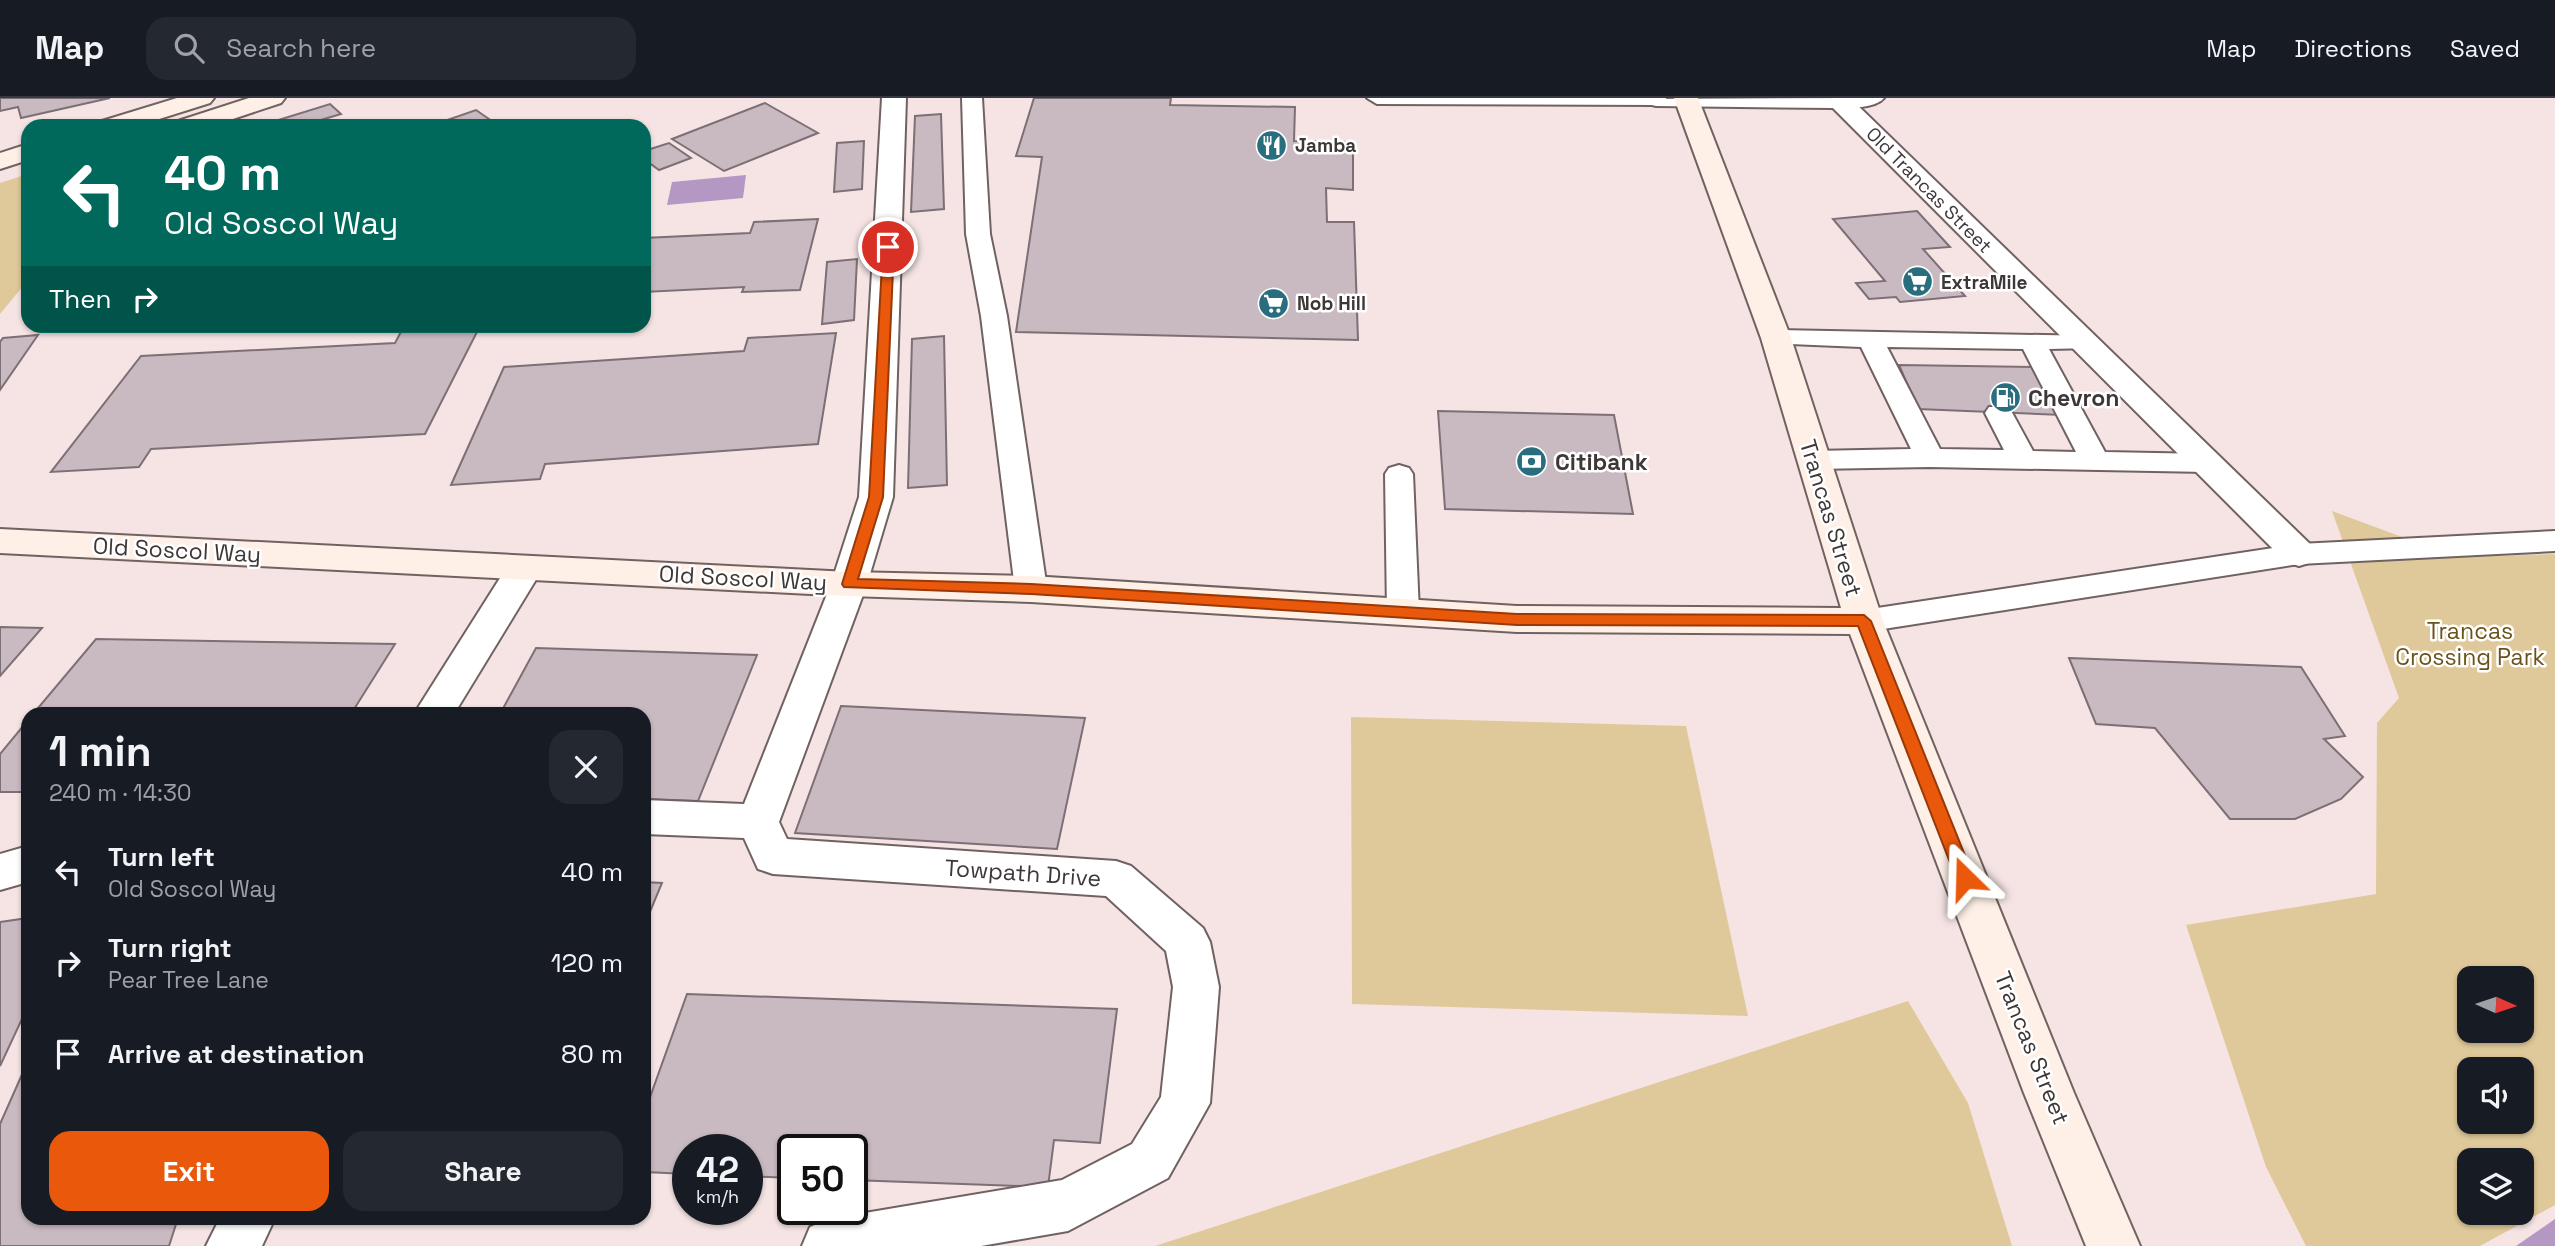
<!DOCTYPE html>
<html lang="en">
<head>
<meta charset="utf-8">
<style>
	body { margin:0; font-family:"Space Grotesk",sans-serif; background:#242831; color:#f1f3f6; height:100vh; display:flex; flex-direction:column; font-size:26px; white-space:nowrap }
	* { box-sizing:border-box; margin:0 }
	p { font-size:23px; color:#9ea1a6 }
	.icon { flex:none; width:38px; height:38px; fill:none; stroke:currentColor; stroke-width:2; stroke-linecap:round; stroke-linejoin:round }
	.map { position:relative; flex:1; overflow:hidden }
	.sheet { position:absolute; left:21px; top:609px; width:630px; height:518px; display:flex; flex-direction:column; background:#171b24; border-radius:21px; box-shadow:0 2px 5px #0004 }
	.sheet>* { flex:none }
	.guide { position:absolute; left:21px; top:21px; width:630px; height:214px; border-radius:21px; box-shadow:0 2px 5px #0004; background:#00695c; color:#fff; overflow:hidden }
	.needle { width:46px; rotate:93deg }
	.tools { position:absolute; left:2457px; top:868px; display:grid; gap:14px }
	.tools a { display:grid; place-items:center; width:77px; height:77px; border-radius:14px; background:#171b24; box-shadow:0 2px 5px #0004; font-size:35px }
	.speed { position:absolute; left:672px; top:1036px; display:flex; gap:14px; font-size:35px; font-weight:700; text-align:center }
	.speed>* { display:grid; place-content:center; width:91px; height:91px; border-radius:50%; background:#171b24; box-shadow:0 2px 5px #0004; line-height:1 }
	.speed small { font-size:18px; font-weight:400 }
	.speed .limit { border:4px solid #111; border-radius:10px; background:#fff; color:#111 }
	.pin { position:absolute; display:grid; place-items:center; width:60px; height:60px; color:#fff; margin:-30px; border:4px solid #fff; border-radius:50%; box-shadow:0 2px 7px #0007 }
	.me { position:absolute; width:77px; margin:-38px; rotate:338deg; stroke-linejoin:round; filter:drop-shadow(0 0 5px #0008) }
	.turn { display:flex; align-items:center; gap:24px; height:147px; padding:0 28px; font-size:32px }
	.turn .icon { width:91px; height:91px; stroke-width:2.5 }
	.turn b { display:block; font-size:49px; line-height:60px }
	.then { display:flex; align-items:center; height:66px; padding:0 28px; background:#0003; gap:14px; font-size:26px }
	.round { display:grid; place-items:center; flex:none; width:74px; height:74px; border-radius:21px; background:#242831 }
	.headline { display:flex; align-items:center; justify-content:space-between; height:119px; padding:0 28px }
	h1 { font-size:42px; font-weight:700; line-height:52px }
	.cta { display:flex; gap:14px; margin-top:auto; padding:14px 28px }
	.cta a { flex:1; height:80px; border-radius:21px; background:#ea580c; color:#fff; font-size:28px; font-weight:700; line-height:80px; text-align:center }
	.cta a+a { background:#242831; color:#f1f3f6 }
	ul { padding:0; list-style:none }
	li { display:flex; align-items:center; gap:21px; height:91px; padding:0 28px }
	li div { flex:1 }
	li b { display:block; font-size:26px }
	li em { font-style:normal }
	header { display:flex; align-items:center; gap:42px; box-sizing:border-box; height:98px; padding:0 35px; background:#171b24; border-bottom:2px solid #363941 }
	header strong { font-size:33px }
	nav { display:flex; gap:38px; margin-inline-start:auto; font-size:24px }
	.search { width:490px; height:63px; background:#242831; display:flex; align-items:center; gap:18px; box-sizing:border-box; padding:0 24px; border-radius:21px; color:#9ea1a6; font-size:26px }
	.map>svg:first-child { display:block }
</style>
</head>
<body>
<header>
<strong>Map</strong>
<div class="search"><svg class="icon" aria-label="search" viewBox="0 0 24 24"><circle cx="10" cy="10" r="6"/><path d="M15 15l6 6"/></svg>Search here</div>
<nav><a>Map</a><a>Directions</a><a>Saved</a></nav>
</header>
<div class="map">
<svg width="2555" height="1148" viewBox="0 0 2555 1148">
	<rect width="100%" height="100%" fill="#f5e4e3"/>
	<g fill="#dfc99a" fill-rule="evenodd">
		<path d="M28 76V182L0 216V85Z"/>
		<path d="M2332 413 2456 459 2555 456V1107L2480 1148H2306L2266 1069 2186 827 2376 796 2377 625 2399 600ZM2469 880H2522V933H2469ZM2469 971H2522V1024H2469ZM2469 1062H2522V1115H2469Z"/>
		<path d="M1351 619 1686 628 1748 918 1352 906Z"/>
		<path d="M1908 903 1968 1005 2012 1148H1155Z"/>
	</g>
	<g fill="#b498c3">
		<path d="M746 77 743 100 667 107 672 84Z"/>
		<path d="M2555 1121V1148H2516Z"/>
	</g>
	<g fill="#c9bac1" stroke="#7c6f75" stroke-width="2">
		<path d="M0 0H110L21 20 18 9 0 13Z"/>
		<path d="M1034 0H1171L1170 7 1295 9 1294 43 1353 44V92L1326 90 1327 124H1354L1358 242 1016 234 1042 59 1016 58Z"/>
		<path d="M765 5 818 35 724 73 672 41Z"/>
		<path d="M330 6 341 16 301 28H259Z"/>
		<path d="M476 12 499 28H430Z"/>
		<path d="M941 16 944 111 911 114 915 18Z"/>
		<path d="M864 43 862 91 834 94 837 45Z"/>
		<path d="M669 45 691 60 659 72 644 61V53Z"/>
		<path d="M1917 113 1950 149 1923 151 1965 198 1900 204 1896 199 1869 201 1856 185 1885 183 1833 121Z"/>
		<path d="M818 121 800 192 742 194 744 189 644 194V140L750 135 754 124Z"/>
		<path d="M857 161 854 222 822 226 827 164Z"/>
		<path d="M155 228H214L152 233Z"/>
		<path d="M480 228 425 336 151 351 139 369 51 374 141 258 395 245 403 230Z"/>
		<path d="M836 235 818 346 545 366 540 381 451 387 504 269 744 253 748 240Z"/>
		<path d="M38 237 0 292V244L3 240Z"/>
		<path d="M944 238 947 387 908 390 912 241Z"/>
		<path d="M1899 267 2036 269 2061 317 1918 311Z"/>
		<path d="M1438 313 1614 317 1633 416 1445 411Z"/>
		<path d="M0 529 42 530 0 578Z"/>
		<path d="M96 541 395 546 351 616H33Z"/>
		<path d="M536 550 757 557 698 703 644 701V616H500Z"/>
		<path d="M2069 560 2301 569 2345 638 2324 641 2363 679 2341 701 2295 721H2230L2155 630 2096 626Z"/>
		<path d="M841 608 1085 620 1057 751 795 735Z"/>
		<path d="M28 622V694H0V656Z"/>
		<path d="M644 784 662 785 644 828Z"/>
		<path d="M28 820V908L0 968V824Z"/>
		<path d="M687 896 1117 911 1100 1045 1054 1042 1048 1089 852 1082V1052H793V1080L747 1078V1052H688V1076L644 1074V1016Z"/>
		<path d="M28 963V1120H178L169 1148H0V1026Z"/>
		<path d="M410 1120H522L519 1126Z"/>
	</g>
	<g fill="none" stroke-linecap="round" stroke-linejoin="round">
		<defs>
			<g id="lane">
				<path d="M962 0H982L990 136 1007 218 1047 491 1042 499 1031 502 1020 499 1015 491 981 218 966 136Z"/>
				<path d="M1367 0H1666V1L1656 7 1377 6Z"/>
				<path d="M1831 0H1884C1875 11 1845 11 1832 7Z"/>
				<path d="M1776 232 2093 238 2097 244 2093 250 2049 251 2105 354 2207 356 2217 359 2221 365 2217 371 2207 374 1930 369 1814 371 1804 368 1800 362 1804 356 1814 353 1911 351 1861 249 1767 245 1763 240 1767 235ZM1887 249 2023 251 2076 354 2033 353 2009 309H1989L1985 315 2004 352 1940 351Z"/>
				<path d="M1399 367 1409 370 1413 376 1419 514 1414 522 1403 525 1392 522 1387 514 1385 376 1389 370Z"/>
				<path d="M2555 433V453L2299 466 1864 534 1853 531 1848 523 1853 515 1864 512 2299 446Z"/>
			</g>
			<g id="street">
				<path d="M882 0H906L893 399 867 486 779 724 787 741 1116 763 1131 768 1203 830 1210 844 1219 889 1210 1005 1168 1080 1068 1133 981 1148H802L810 1129 829 1121 1062 1082 1132 1046 1161 999 1173 889 1166 853 1106 798 773 776 758 771 744 740 644 736V702L744 706 831 486 859 399Z"/>
				<path d="M1850 0 2312 448 2317 456 2312 464 2299 468 2286 464 1833 10 1656 8 1648 6 1644 1Z"/>
				<path d="M525 458 538 461 543 470 454 616H414L512 461Z"/>
				<path d="M28 748V784L0 792V756Z"/>
				<path d="M220 1120H275L262 1148H206Z"/>
			</g>
			<g id="secondary">
				<path d="M177 0H214L210 5 137 28H99L102 23Z"/>
				<path d="M249 0H285L281 5 212 28H175L178 23Z"/>
				<path d="M1674 0H1698L1791 240 1883 523 2074 995 2140 1148H2086L2024 995 1850 536 1517 534 1031 504 849 498 0 455V431L849 474 1031 478 1517 508 1841 510 1761 240Z"/>
				<path d="M28 46V62L0 71V55Z"/>
			</g>
		</defs>
		<use href="#lane" stroke="#706261" stroke-width="4"/>
		<use href="#street" stroke="#706261" stroke-width="4"/>
		<use href="#secondary" stroke="#706261" stroke-width="4"/>
		<use href="#lane" fill="#fff" fill-rule="evenodd"/>
		<use href="#street" fill="#fff" fill-rule="evenodd"/>
		<use href="#secondary" fill="#fef0e7" fill-rule="evenodd"/>
	</g>
	<path fill="#ea580c" stroke="#983908" stroke-width="2" d="M888 146 894 149 883 399 858 481 1031 486 1517 516 1864 517 1871 523 1974 780 1971 785 1965 787 1956 780 1858 528 1517 527 1031 496 844 489 842 486 869 399 883 149Z"/>
	<defs>
		<symbol id="restaurant-disc" viewBox="-11 -11 22 22"><circle r="9.5" fill="#296e7e" stroke="#fff"/><path d="M-5-6h1v4h1v-4h1v4h1v-4h1v5L-1.5 .5V6h-2V.5L-5-1ZM5-6V6H3V1.5H1.5Q1.5-4 5-6Z" fill="#fff"/></symbol>
		<symbol id="supermarket-disc" viewBox="-11 -11 22 22"><circle r="9.5" fill="#296e7e" stroke="#fff"/><path d="M-6-5.5h2.5l.6 2H6L4.5 2H-2.5L-4.4-4H-6ZM-1.5 3.2a1.3 1.3 0 1 0 .1 0ZM3 3.2a1.3 1.3 0 1 0 .1 0Z" fill="#fff"/></symbol>
		<symbol id="fuel-disc" viewBox="-11 -11 22 22"><circle r="9.5" fill="#296e7e" stroke="#fff"/><path d="M-5.5-6h7V0h2V4h1.3V-2.5L3-4.5l.8-.8L6-3V5H2.5V1h-1V6h-7ZM-4.2-4.7v3.2H.2V-4.7Z" fill="#fff"/></symbol>
		<symbol id="bank-disc" viewBox="-11 -11 22 22"><circle r="9.5" fill="#296e7e" stroke="#fff"/><path d="M-6-4H6V4H-6ZM0-2.3a2.3 2.3 0 1 0 0 4.6a2.3 2.3 0 1 0 0-4.6Z" fill="#fff"/></symbol>
	</defs>
	<g fill-rule="evenodd">
		<use href="#restaurant-disc" x="1254" y="30" width="35" height="35"/>
		<use href="#supermarket-disc" x="1900" y="166" width="35" height="35"/>
		<use href="#supermarket-disc" x="1256" y="188" width="35" height="35"/>
		<use href="#fuel-disc" x="1988" y="282" width="35" height="35"/>
		<use href="#bank-disc" x="1514" y="346" width="35" height="35"/>
	</g>
	<g text-anchor="middle" dominant-baseline="central" stroke-width="5" stroke-linejoin="round" paint-order="stroke">
		<g font-size="19" font-weight="bold" fill="#3e3737" stroke="#fff" text-anchor="start">
			<text x="1295" y="47">Jamba</text>
			<text x="1941" y="184">ExtraMile</text>
			<text x="1297" y="205">Nob Hill</text>
		</g>
		<g font-size="19" fill="#3e3737" stroke="#fff">
			<text transform="translate(1929 92) rotate(45)">Old Trancas Street</text>
		</g>
		<g font-size="23" font-weight="bold" fill="#3e3737" stroke="#fff" text-anchor="start">
			<text x="2028" y="300">Chevron</text>
			<text x="1555" y="364">Citibank</text>
		</g>
		<g font-size="23" fill="#3e3737" stroke="#fff">
			<text transform="translate(1831 420) rotate(73)">Trancas Street</text>
			<text transform="translate(177 452) rotate(3)">Old Soscol Way</text>
			<text transform="translate(743 480) rotate(3)">Old Soscol Way</text>
			<text transform="translate(1023 775) rotate(4)">Towpath Drive</text>
			<text transform="translate(2032 950) rotate(68)">Trancas Street</text>
		</g>
		<g font-size="23" fill="#6a531a" stroke="#fff">
			<text x="2470" y="533">Trancas<tspan x="2470" dy="26">Crossing Park</tspan></text>
		</g>
	</g>
</svg>
<div class="tools">
<a><svg class="needle" viewBox="-14 -14 28 28"><path d="M0-13l5 13h-10z" fill="#e53935"/><path d="M0 13l5-13h-10z" fill="#9ea1a6"/></svg></a>
<a><svg class="icon" aria-label="sound" viewBox="0 0 24 24"><path d="M4 9h4l5-4v14l-5-4H4zM17 9q2 3 0 6"/></svg></a>
<a><svg class="icon" aria-label="layers" viewBox="0 0 24 24"><path d="M12 4l9 5-9 5-9-5zM3 14l9 5 9-5"/></svg></a>
</div>
<div class="speed"><div>42<small>km/h</small></div><div class="limit">50</div></div>
<div class="pin" style="left:888px;top:149px;background:#d93025"><svg class="icon" aria-label="arrive" viewBox="0 0 24 24"><path d="M6 21V4h12l-3 4 3 4H6"/></svg></div>
<svg class="me" style="left:1965px;top:780px" viewBox="-20 -20 40 40"><path d="M0-17L14 15 0 8-14 15z" fill="#ea580c" stroke="#fff" stroke-width="4"/></svg>
<div class="guide">
<div class="turn"><svg class="icon" aria-label="left" viewBox="0 0 24 24"><path d="M17 20v-9H6M10 6l-5 5 5 5"/></svg><div><b>40 m</b>Old Soscol Way</div></div>
<div class="then">Then<svg class="icon" aria-label="right" viewBox="0 0 24 24"><path d="M7 20v-9h11M14 6l5 5-5 5"/></svg></div>
</div>
<section class="sheet">
<div class="headline"><div><h1>1 min</h1><p>240 m · 14:30</p></div><a class="round"><svg class="icon" aria-label="close" viewBox="0 0 24 24"><path d="M6 6l12 12M18 6L6 18"/></svg></a></div>
<ul>
<li><svg class="icon" aria-label="left" viewBox="0 0 24 24"><path d="M17 20v-9H6M10 6l-5 5 5 5"/></svg><div><b>Turn left</b><p>Old Soscol Way</p></div><em>40 m</em></li>
<li><svg class="icon" aria-label="right" viewBox="0 0 24 24"><path d="M7 20v-9h11M14 6l5 5-5 5"/></svg><div><b>Turn right</b><p>Pear Tree Lane</p></div><em>120 m</em></li>
<li><svg class="icon" aria-label="arrive" viewBox="0 0 24 24"><path d="M6 21V4h12l-3 4 3 4H6"/></svg><div><b>Arrive at destination</b></div><em>80 m</em></li>
</ul>
<div class="cta"><a>Exit</a><a>Share</a></div>
</section>
</div>
</body>
</html>
